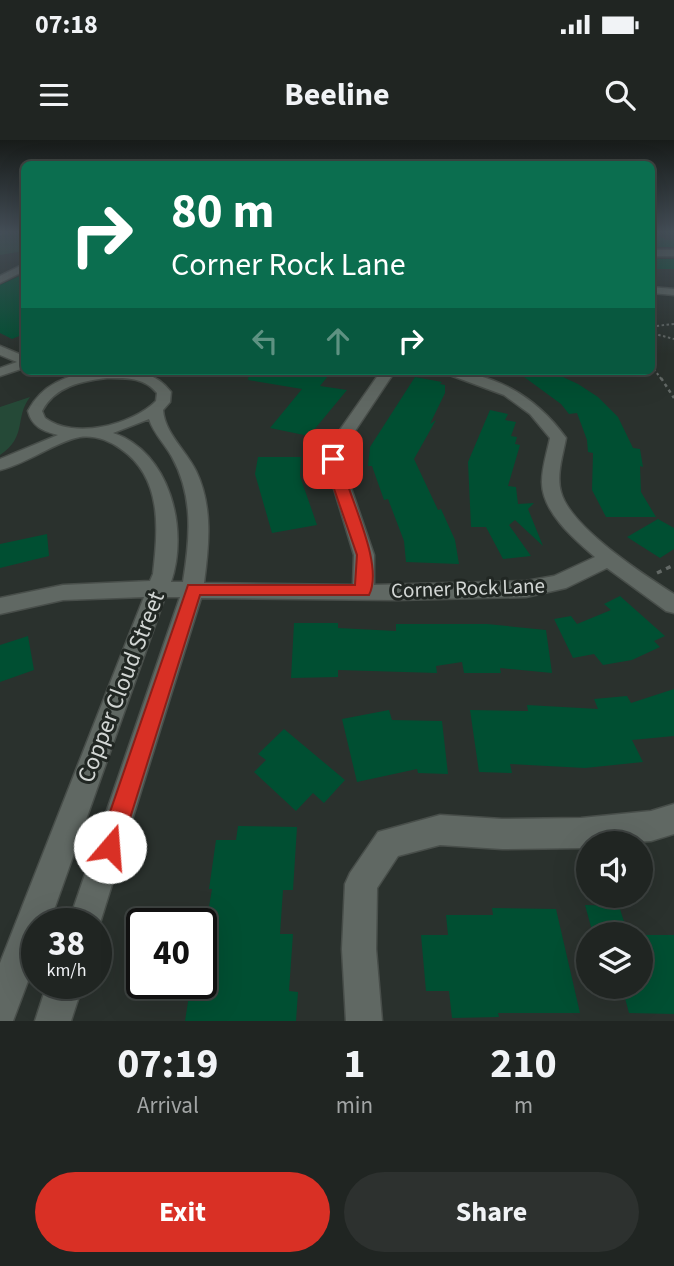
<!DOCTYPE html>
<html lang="en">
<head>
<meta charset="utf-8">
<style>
	body { margin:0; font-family:"Source Sans 3",sans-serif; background:#2d312f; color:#f1f3f6; height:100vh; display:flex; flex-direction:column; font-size:26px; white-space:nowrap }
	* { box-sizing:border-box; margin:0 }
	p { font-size:23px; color:#a2a5a5 }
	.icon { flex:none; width:38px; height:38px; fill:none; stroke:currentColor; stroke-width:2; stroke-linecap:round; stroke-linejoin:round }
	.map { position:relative; height:881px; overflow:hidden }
	.sheet { display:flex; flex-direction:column; background:#202522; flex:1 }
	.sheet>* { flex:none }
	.hud { position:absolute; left:21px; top:21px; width:634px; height:214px; border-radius:10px; box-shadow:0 7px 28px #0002,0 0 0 2px #3d4240; background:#0b6e4f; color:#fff; overflow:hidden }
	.fabs { position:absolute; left:576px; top:691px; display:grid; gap:14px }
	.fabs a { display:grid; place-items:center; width:77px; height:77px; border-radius:50%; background:#202522; box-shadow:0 7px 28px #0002,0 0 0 2px #3d4240; font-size:35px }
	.speed { position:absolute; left:21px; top:768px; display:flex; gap:14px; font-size:35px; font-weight:700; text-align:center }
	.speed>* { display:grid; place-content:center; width:91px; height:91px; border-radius:50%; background:#202522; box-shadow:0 7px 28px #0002,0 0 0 2px #3d4240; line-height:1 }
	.speed small { font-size:18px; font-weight:400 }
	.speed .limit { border:4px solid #111; border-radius:10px; background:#fff; color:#111 }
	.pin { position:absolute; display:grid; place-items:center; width:60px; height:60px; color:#fff; margin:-30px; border-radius:14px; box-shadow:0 4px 10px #0006 }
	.me { position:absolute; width:77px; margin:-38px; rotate:18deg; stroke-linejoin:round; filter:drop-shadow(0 0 5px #0008) }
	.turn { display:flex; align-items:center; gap:24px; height:147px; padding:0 35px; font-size:32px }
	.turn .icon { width:91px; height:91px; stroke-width:2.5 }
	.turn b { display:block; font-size:49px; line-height:60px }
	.lanes { display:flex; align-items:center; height:66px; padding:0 35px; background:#0003; justify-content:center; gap:35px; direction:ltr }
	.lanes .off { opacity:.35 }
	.eta { display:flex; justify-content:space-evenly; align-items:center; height:119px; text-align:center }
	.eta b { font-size:42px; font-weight:700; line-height:49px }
	.cta { display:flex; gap:14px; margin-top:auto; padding:14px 35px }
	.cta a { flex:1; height:80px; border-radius:42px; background:#d93025; color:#fff; font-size:28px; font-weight:700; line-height:80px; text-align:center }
	.cta a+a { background:#2d312f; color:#f1f3f6 }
	.status { display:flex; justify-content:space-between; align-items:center; height:49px; padding:0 35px; background:#202522; direction:ltr }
	.status svg { height:19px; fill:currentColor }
	header { display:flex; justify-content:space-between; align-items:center; height:91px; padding:0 35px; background:#202522; font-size:32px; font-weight:700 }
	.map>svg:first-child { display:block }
</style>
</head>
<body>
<div class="status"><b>07:18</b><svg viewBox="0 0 49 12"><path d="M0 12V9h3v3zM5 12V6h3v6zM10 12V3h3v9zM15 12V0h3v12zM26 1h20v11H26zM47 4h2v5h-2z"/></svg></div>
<header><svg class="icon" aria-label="menu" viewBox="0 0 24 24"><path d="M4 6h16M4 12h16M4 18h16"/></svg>Beeline<svg class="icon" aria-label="search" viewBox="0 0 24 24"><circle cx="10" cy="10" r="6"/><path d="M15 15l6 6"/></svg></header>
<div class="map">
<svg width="674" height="881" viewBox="0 0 674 881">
	<rect width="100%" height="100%" fill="#2a312d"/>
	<g fill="#254937">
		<path d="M0 91H24V111L0 115Z"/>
		<path d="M30 257C14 278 28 296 0 315V267Z"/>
	</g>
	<g fill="#004f32">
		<path d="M651 91 666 100H674V107H651Z"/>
		<rect x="651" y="119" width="23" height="10"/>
		<path d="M24 134V194L12 199 0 193V145Z"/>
		<path d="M249 231H332L320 246 347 250 309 296 270 288 302 249 248 240Z"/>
		<path d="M516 231H550L578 244 598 257 618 277 633 308 640 309 643 327 640 326 641 352 656 377H606L592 350 593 313 588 312 587 300 577 273 569 274 561 264Z"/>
		<path d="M415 237 442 242 440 244 445 245V253L430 284 436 280 414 319 438 370 441 369 455 400 459 424 406 422 404 401 388 359 384 360 372 326H368L370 307Z"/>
		<path d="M490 270 508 274 505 280 516 282 511 296 517 297 515 304 520 305 508 346 516 347 518 364 534 363 528 369 543 406 515 380 509 385 531 416 503 419 486 387H471L468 322Z"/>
		<path d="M258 317H301L300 336 317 385 272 393 255 334Z"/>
		<path d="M658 379 674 388V409L660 418 627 397Z"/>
		<path d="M47 394 49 416 0 428V404Z"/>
		<path d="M620 456 665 496 654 501 660 507 632 520 603 525 594 514 573 518 554 479 571 476 577 484 611 470 604 464Z"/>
		<path d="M294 483H338V488L396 491V484H487L546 490 552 533 500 528 501 533H464L462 522 436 526 437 533 338 530V537L291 538Z"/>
		<path d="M28 496 34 530 0 542V505Z"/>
		<path d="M674 549V596L632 600 643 622 585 628 510 624 512 633 479 632 470 570 528 571 527 565 598 569 594 559 627 556 631 563Z"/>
		<path d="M389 570 392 580 442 581 448 634 418 633 417 629 357 642 342 579Z"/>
		<path d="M284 589 345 640 324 663 313 653 296 671 254 632 266 620 258 614Z"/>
		<path d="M238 686 297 687 293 750H283L280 794H293L289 851 298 852 296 881H185L190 849H201V814L212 749H209L216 700H236Z"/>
		<path d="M585 765 619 766 628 794H593Z"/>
		<path d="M492 768 556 769 580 873H498L499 877 452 878 449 851H426L421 795H448L446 775H493Z"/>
		<path d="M640 795H674V874L629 873 622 847H640Z"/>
	</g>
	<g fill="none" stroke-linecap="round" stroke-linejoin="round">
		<defs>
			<g id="minor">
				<rect x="651" y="110" width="23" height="6"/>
				<path d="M24 124V131L0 143V136Z"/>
				<path d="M651 147 674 149V155L651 153Z"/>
				<path d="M0 206 24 216V228L0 236V228L17 222 0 215Z"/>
				<path d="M96 231C125 231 152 227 171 252L170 262 163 270C165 294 186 310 196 331 213 366 209 405 204 443L353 445 354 415 325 319 335 297 381 231H395L351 297 341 319 374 415V445L526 441 554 436 595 417C574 399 542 372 542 342 542 327 547 313 550 298L530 274 504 255 439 231C492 231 535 255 566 298 563 315 556 335 561 352 570 387 644 435 674 454V473L666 471 607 428 566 448 526 457 396 460 201 458 96 796V784H68L180 457H165L49 784H37V817L13 881H0V823L144 457 63 460 0 474V458L63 445 150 441 153 434C158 390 163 338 121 309 110 301 95 295 80 297 57 301 26 324 0 330V319L58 295C43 291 32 287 28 271 42 244 67 235 96 231ZM107 238C126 238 144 237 157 253L156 261C132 285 74 300 45 278L42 271C55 246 82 241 107 238ZM149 279C154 294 165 304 172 317 194 357 190 399 183 442H171C189 389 170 312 113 293Z"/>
				<path d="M674 664V694L651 701 588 704V707L581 708 502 709 440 705 398 716 377 748 376 809 382 881H346L342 809 345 744 350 733 378 692 440 675 502 679 581 678 651 671Z"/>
				<path d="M47 844H83L71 881H35Z"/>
			</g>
		</defs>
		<use href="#minor" stroke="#484e4a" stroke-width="3"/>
		<g stroke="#636966" stroke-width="2" stroke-dasharray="2.5 2.5" stroke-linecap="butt">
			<path d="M0 94 12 91"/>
			<path d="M674 184 656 186 653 189 659 195 674 199"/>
			<path d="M651 225 662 240"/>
		</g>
		<path stroke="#636966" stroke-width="2.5" stroke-dasharray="3.5 3.5" stroke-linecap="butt" d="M661 238 674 258"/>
		<path stroke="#636966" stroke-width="3.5" stroke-dasharray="5 5" stroke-linecap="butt" d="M657 433 674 425"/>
		<use href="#minor" fill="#606863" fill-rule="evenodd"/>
	</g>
	<linearGradient id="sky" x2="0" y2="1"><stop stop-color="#171b19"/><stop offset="0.43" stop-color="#444e57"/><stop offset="1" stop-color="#444e57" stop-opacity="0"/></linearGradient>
	<rect width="674" height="214" fill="url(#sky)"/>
	<path fill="#d93025" stroke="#8d1f18" stroke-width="2" d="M333 315 340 319C347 354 385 424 369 455H200L121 707 118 715 110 718 102 715 98 707 188 445H355L357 415 331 340 327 319Z"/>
	<g text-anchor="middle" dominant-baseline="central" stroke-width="6" stroke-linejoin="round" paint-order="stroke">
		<g font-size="21" fill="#d2d6d4" stroke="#212723">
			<text transform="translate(468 448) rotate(-2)">Corner Rock Lane</text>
		</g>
		<g font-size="24" fill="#d2d6d4" stroke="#212723">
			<text transform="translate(121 547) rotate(-69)">Copper Cloud Street</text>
		</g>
	</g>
</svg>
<div class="fabs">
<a><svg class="icon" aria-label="sound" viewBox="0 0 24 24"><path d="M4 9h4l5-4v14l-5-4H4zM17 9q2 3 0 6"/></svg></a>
<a><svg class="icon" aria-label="layers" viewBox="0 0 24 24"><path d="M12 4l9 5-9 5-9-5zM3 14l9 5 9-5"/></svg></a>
</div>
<div class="speed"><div>38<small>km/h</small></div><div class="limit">40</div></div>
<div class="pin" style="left:333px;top:319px;background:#d93025"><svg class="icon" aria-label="arrive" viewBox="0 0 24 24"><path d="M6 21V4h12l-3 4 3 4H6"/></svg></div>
<svg class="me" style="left:110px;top:707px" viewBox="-20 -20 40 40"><circle r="19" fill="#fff"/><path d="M0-13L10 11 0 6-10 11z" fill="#d93025"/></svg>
<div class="hud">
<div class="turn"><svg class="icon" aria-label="right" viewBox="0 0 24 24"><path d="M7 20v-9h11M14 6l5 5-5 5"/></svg><div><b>80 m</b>Corner Rock Lane</div></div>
<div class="lanes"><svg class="icon off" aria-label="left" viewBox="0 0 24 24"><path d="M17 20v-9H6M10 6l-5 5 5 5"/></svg><svg class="icon off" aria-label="ahead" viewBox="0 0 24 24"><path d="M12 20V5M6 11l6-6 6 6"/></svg><svg class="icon" aria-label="right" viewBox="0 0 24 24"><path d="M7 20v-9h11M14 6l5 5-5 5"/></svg></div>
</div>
</div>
<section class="sheet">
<div class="eta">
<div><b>07:19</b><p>Arrival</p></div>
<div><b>1</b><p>min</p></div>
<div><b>210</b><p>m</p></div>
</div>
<div class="cta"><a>Exit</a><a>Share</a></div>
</section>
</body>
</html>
